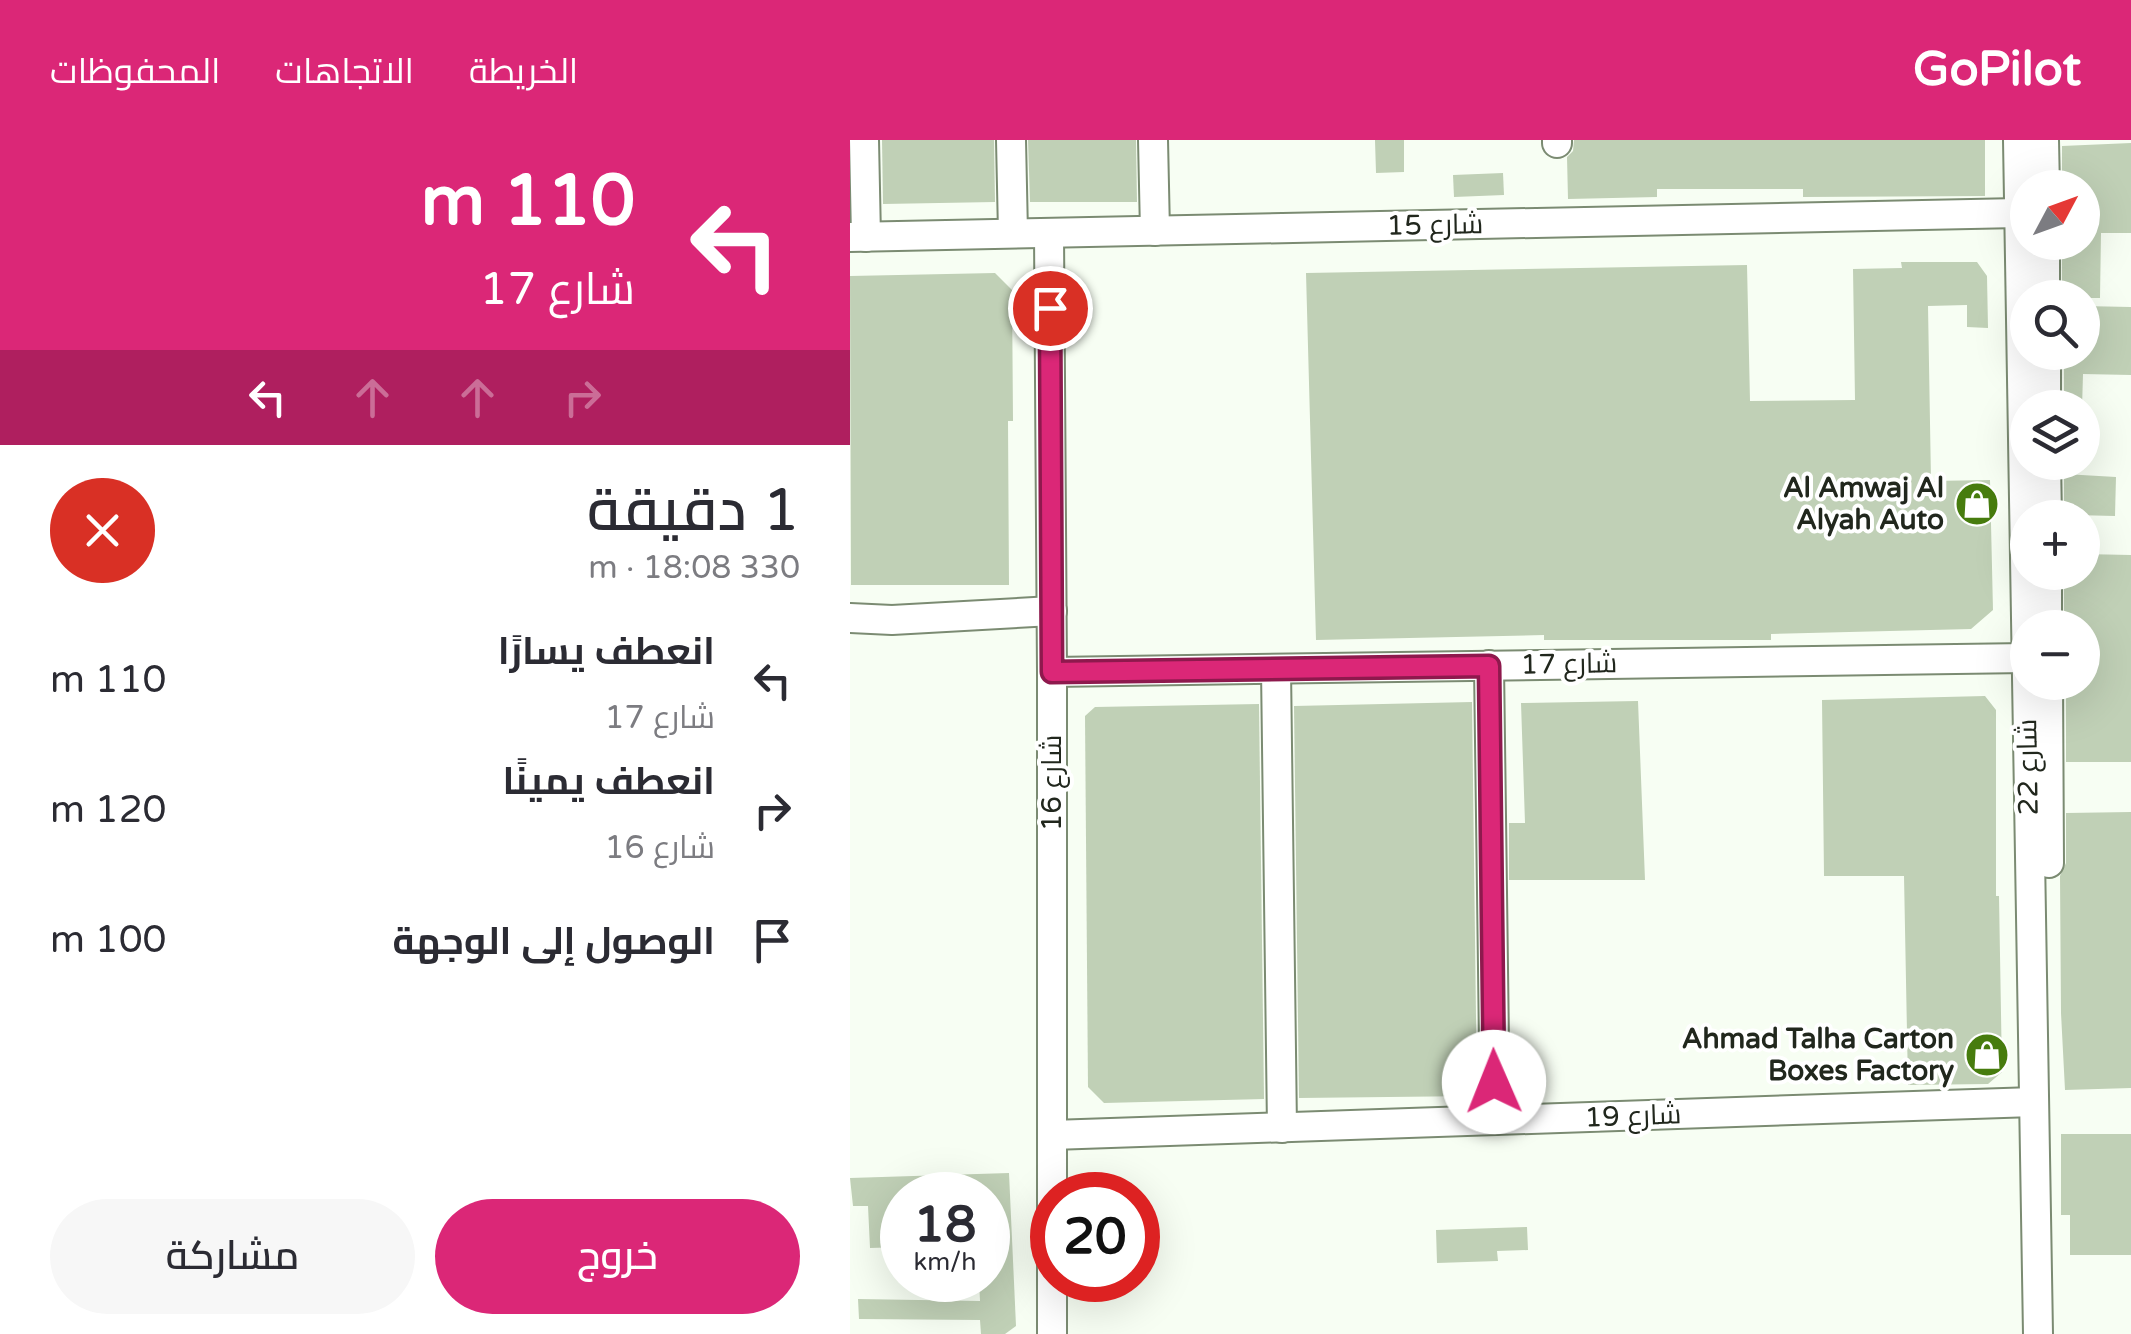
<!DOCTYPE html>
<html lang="ar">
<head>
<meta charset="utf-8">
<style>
	body { margin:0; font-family:"Varela Round",Cairo,sans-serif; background:#f7f7f7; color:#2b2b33; direction:rtl; height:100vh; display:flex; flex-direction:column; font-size:38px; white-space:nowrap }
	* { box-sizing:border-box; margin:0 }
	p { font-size:32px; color:#7c7c81 }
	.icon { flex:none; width:55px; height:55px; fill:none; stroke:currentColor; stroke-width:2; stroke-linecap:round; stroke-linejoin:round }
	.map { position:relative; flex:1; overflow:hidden; direction:ltr }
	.details { display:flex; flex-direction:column; background:#fff; width:850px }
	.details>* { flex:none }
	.guide { background:#db2777; color:#fff; overflow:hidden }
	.needle { width:65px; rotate:49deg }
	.tools { position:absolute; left:1160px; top:30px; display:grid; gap:20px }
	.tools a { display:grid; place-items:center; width:90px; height:90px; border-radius:50%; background:#fff; box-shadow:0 10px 40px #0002; font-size:50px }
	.speed { position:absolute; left:30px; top:1032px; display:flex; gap:20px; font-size:50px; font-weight:700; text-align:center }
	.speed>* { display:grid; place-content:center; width:130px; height:130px; border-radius:50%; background:#fff; box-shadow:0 10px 40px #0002; line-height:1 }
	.speed small { font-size:25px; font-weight:400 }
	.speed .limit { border:15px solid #d22; background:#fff; color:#111 }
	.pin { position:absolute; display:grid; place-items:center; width:85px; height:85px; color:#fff; margin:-42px; border:5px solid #fff; border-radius:50%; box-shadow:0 2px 10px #0007 }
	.me { position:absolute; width:110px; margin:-55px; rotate:359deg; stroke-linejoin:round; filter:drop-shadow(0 0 8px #0008) }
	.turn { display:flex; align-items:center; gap:35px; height:210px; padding:0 50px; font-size:45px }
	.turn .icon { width:130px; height:130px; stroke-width:2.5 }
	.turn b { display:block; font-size:70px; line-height:85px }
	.lanes { display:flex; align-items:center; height:95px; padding:0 50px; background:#0003; justify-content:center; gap:50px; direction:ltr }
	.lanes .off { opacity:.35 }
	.round { display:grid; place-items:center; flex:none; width:105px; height:105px; border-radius:52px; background:#f7f7f7 }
	.head { display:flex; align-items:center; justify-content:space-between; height:170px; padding:0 50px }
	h1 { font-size:60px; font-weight:600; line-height:75px }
	.primary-button { display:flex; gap:20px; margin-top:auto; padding:20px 50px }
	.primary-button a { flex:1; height:115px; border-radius:60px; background:#db2777; color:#fff; font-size:40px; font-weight:600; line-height:115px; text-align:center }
	.primary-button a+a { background:#f7f7f7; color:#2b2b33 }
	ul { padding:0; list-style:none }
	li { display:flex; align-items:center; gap:30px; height:130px; padding:0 50px }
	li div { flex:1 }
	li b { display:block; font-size:38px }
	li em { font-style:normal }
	header { display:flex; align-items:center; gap:60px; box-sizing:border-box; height:140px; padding:0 50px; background:#db2777; color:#fff }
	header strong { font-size:48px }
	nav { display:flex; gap:55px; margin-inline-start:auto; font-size:35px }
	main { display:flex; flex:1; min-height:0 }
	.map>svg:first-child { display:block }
</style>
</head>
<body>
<header>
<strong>GoPilot</strong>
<nav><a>الخريطة</a><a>الاتجاهات</a><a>المحفوظات</a></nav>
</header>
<main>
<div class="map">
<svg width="1281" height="1194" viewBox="0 0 1281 1194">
	<rect width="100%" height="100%" fill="#f7fef3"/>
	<g fill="#c0d0b6">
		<path d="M32 0H144L145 62 33 64Z"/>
		<path d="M178 0H286L287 62H180Z"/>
		<path d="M525 0H554V32L526 33Z"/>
		<path d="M724 0H1135V56L953 57V49H807V57L718 59 717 17 723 11Z"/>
		<path d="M1281 3V93H1251L1250 158H1212V102H1232V48H1212V6Z"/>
		<path d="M653 33 654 55 604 57 603 35Z"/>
		<path d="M1051 122H1127L1137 136 1138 188 1117 187V165L1078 166 1081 341 1140 340 1143 470 1121 489 921 494V500H694V495L466 500 456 133 897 125 900 261 1005 260 1003 129 1052 128Z"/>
		<path d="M145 133 162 150 163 281H158L159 445H1L0 136Z"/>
		<path d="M1232 166 1281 167V235L1233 234 1232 268H1214V212H1232Z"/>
		<path d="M1214 334 1266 337 1265 376 1224 375V364L1214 363Z"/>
		<path d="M1232 414 1281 415V622H1216V542H1232V488H1214V432H1232Z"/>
		<path d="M1135 556 1146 570V756H1149L1152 932 1138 944 1058 945 1054 736H974L972 560Z"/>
		<path d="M788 561 795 740H659V683H675L671 563Z"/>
		<path d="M622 562 627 956 449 958 444 566Z"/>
		<path d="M409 564 414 959 254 963 238 947 235 576 245 567Z"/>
		<path d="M1281 672V948L1215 950 1211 873 1210 736 1216 723V673Z"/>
		<path d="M1211 994H1281V1115H1220V1075H1211Z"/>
		<path d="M159 1033 166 1186 155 1194H131L130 1180 9 1179 8 1159 130 1161 129 1140H138V1055H52V1107L20 1108 18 1066H3L0 1038Z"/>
		<path d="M677 1087 678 1110 647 1111 648 1121 587 1123 586 1090Z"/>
	</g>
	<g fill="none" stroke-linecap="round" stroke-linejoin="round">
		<defs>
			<g id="minor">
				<path d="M14 0 16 97"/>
				<path d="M161 0 163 93"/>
				<path d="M303 0 305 91"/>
				<path d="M707 0V3"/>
				<path d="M1168 0 1188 1194"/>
				<path d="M1194 0 1195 48"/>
				<path d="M199 93 202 532V1194"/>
				<path d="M0 97 1169 73"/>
				<path d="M1195 102V158"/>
				<path d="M1196 212V268"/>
				<path d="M1196 322 1197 378"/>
				<path d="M1197 432V488"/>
				<path d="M0 478 42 480 202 471"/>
				<path d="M639 525 645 980"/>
				<path d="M426 529 432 988"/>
				<path d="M202 532 1177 518"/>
				<path d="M1198 542 1199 723"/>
				<path d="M202 995 1184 962"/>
			</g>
		</defs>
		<use href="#minor" stroke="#7b8b72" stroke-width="32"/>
		<use href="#minor" stroke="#fff" stroke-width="28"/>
	</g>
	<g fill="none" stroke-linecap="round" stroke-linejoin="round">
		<defs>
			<path id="route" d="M200 168 202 532 639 526 644 942"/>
		</defs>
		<use href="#route" stroke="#8e194d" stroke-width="25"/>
		<use href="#route" stroke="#db2777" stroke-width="18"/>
	</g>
	<defs>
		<symbol id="shop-disc" viewBox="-11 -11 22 22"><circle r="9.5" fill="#477c0e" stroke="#fff"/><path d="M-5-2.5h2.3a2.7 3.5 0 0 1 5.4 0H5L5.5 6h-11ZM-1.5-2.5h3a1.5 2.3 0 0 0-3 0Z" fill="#fff"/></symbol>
	</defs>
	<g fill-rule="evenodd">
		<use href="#shop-disc" x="1102" y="339" width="50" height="50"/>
		<use href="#shop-disc" x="1112" y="890" width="50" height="50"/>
	</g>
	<g text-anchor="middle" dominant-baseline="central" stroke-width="8" stroke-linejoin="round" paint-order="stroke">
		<g font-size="28" fill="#21271d" stroke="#fff">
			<text transform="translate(585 85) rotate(-1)">شارع 15</text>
			<text transform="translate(719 524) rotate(-1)">شارع 17</text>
			<text transform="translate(1178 627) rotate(-91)">شارع 22</text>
			<text transform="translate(202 643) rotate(-90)">شارع 16</text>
			<text transform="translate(783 976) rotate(-2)">شارع 19</text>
		</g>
		<g font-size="28" font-weight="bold" fill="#21271d" stroke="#fff" text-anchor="end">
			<text x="1094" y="348">Al Amwaj Al<tspan x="1094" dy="32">Alyah Auto</tspan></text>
			<text x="1104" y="899">Ahmad Talha Carton<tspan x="1104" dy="32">Boxes Factory</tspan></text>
		</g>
	</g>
</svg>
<div class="tools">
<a><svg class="needle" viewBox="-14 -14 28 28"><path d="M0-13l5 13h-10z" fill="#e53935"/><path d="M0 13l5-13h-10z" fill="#7c7c81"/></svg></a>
<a><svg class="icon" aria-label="search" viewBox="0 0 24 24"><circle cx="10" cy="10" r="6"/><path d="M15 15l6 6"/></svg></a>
<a><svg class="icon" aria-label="layers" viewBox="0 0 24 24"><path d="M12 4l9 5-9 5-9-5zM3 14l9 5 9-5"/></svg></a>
<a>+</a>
<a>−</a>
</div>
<div class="speed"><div>18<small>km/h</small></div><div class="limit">20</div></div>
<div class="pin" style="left:200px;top:168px;background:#d93025"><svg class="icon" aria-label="arrive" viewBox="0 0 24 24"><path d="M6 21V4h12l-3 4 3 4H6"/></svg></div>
<svg class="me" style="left:644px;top:942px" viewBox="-20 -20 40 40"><circle r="19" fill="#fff"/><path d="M0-13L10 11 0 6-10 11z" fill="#db2777"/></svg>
</div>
<section class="details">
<div class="guide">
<div class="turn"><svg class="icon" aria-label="left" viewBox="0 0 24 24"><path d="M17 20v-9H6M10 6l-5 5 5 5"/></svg><div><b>110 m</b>شارع 17</div></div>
<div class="lanes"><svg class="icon" aria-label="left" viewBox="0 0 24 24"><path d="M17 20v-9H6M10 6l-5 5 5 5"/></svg><svg class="icon off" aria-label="ahead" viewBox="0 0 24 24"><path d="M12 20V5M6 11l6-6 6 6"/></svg><svg class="icon off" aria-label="ahead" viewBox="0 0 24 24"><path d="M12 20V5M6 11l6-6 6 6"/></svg><svg class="icon off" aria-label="right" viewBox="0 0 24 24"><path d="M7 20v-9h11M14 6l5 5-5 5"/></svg></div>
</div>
<div class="head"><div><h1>1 دقيقة</h1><p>330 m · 18:08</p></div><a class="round" style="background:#d93025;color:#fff"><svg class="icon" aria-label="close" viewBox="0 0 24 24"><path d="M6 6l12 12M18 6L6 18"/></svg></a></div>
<ul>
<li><svg class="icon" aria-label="left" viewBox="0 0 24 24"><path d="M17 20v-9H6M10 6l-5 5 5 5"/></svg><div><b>انعطف يسارًا</b><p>شارع 17</p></div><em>110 m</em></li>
<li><svg class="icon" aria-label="right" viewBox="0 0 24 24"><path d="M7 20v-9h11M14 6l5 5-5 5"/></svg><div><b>انعطف يمينًا</b><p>شارع 16</p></div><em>120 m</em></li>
<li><svg class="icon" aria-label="arrive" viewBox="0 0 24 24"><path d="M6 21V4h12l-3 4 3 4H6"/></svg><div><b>الوصول إلى الوجهة</b></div><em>100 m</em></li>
</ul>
<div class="primary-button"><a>خروج</a><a>مشاركة</a></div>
</section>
</main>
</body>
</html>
